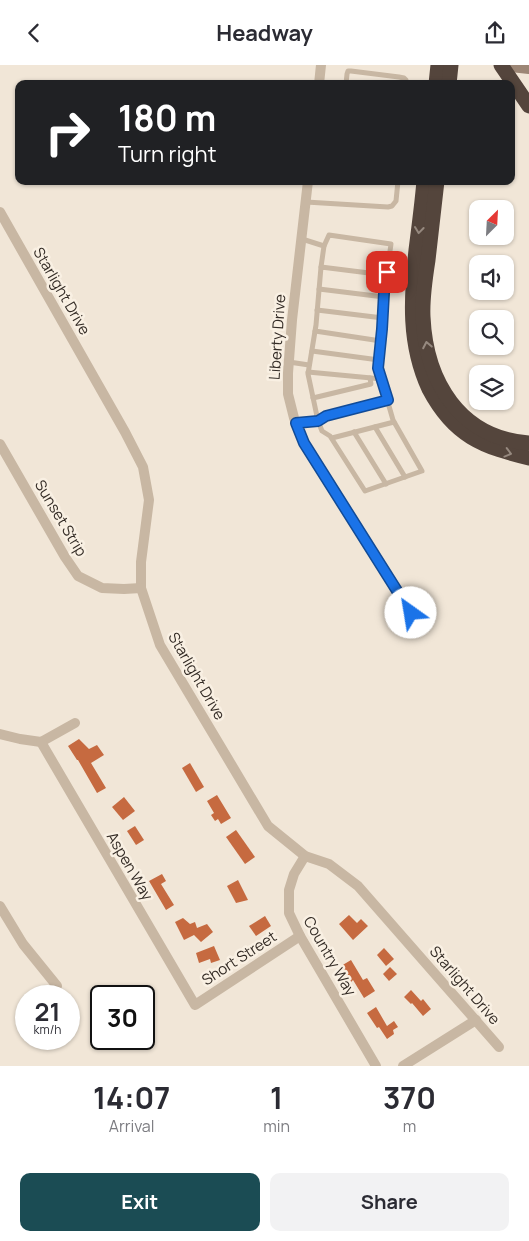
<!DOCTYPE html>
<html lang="en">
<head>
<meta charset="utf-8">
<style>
	body { margin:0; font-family:Manrope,sans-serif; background:#f2f2f3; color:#2b2b33; height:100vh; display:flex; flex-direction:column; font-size:19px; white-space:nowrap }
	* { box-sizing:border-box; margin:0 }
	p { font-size:16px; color:#7c7c81 }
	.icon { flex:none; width:28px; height:28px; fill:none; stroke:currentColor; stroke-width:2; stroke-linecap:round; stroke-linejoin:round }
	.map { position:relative; height:1001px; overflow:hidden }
	.details { display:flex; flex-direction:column; background:#fff; flex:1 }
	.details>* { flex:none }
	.guide { position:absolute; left:15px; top:15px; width:500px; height:105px; border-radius:10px; box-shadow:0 1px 4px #0004; background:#202124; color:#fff; overflow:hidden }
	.needle { width:32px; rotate:24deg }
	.controls { position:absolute; left:469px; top:135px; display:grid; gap:10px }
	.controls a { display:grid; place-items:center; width:45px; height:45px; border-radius:10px; background:#fff; box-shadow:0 1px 4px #0004; font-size:25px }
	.speed { position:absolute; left:15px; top:920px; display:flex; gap:10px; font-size:25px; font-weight:700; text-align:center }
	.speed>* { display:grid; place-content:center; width:65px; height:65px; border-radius:50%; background:#fff; box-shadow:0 1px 4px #0004; line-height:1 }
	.speed small { font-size:12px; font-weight:400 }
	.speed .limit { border:2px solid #111; border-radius:8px; background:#fff; color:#111 }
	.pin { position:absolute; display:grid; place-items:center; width:42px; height:42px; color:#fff; margin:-21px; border-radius:10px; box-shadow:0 2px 8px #0006 }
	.me { position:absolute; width:55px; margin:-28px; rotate:328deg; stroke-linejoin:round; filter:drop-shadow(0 0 4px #0008) }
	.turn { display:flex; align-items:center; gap:18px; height:105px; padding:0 20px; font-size:22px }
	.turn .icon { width:65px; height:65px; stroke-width:2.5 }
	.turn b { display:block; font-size:35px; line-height:42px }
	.eta { display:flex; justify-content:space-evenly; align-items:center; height:85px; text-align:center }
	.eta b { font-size:30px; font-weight:700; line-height:35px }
	.button { display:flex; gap:10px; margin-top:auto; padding:10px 20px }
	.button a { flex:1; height:58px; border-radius:10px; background:#1b4c54; color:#fff; font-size:20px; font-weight:700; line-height:58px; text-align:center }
	.button a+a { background:#f2f2f3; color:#2b2b33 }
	header { display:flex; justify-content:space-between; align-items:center; height:65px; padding:0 20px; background:#fff; font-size:22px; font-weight:700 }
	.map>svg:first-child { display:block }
</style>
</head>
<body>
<header><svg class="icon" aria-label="back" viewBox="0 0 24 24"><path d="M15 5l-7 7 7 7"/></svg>Headway<svg class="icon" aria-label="share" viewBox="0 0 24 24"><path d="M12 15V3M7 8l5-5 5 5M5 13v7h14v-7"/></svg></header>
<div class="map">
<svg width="529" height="1001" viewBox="0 0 529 1001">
	<rect width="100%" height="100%" fill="#f1e6d7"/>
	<g fill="#c66a40">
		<path d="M79 674 89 684 97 680 104 690 91 698 106 723 97 728 78 695H77L68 681Z"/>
		<path d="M190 698 204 722 196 727 182 703Z"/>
		<path d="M217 730 231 753 221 759 218 754 215 756 211 750 214 748 207 736Z"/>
		<path d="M124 732 135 746 123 755 112 742Z"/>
		<path d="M135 761 144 775 136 780 127 766Z"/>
		<path d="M236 765 255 792 245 799 226 772Z"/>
		<path d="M162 809 166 816 161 819 174 840 166 845 149 816Z"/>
		<path d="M238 815 248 835 236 838 227 821Z"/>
		<path d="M349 850 357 858 361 854 368 861 353 875 339 859Z"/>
		<path d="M265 851 271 861 256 871 249 861Z"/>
		<path d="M183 853 190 859 195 857 197 863 207 859 213 867 201 877 194 870 184 875 175 857Z"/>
		<path d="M214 881 220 895 211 898 210 894 199 898 196 888Z"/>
		<path d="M384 883 394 894 386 901 377 890Z"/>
		<path d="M351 895 363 915 367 913 375 926 364 933 353 915 351 917 341 901Z"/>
		<path d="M390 902 397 909 389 916 383 909Z"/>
		<path d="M411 925 421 936 423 934 431 944 423 951 412 938 411 939 404 932Z"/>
		<path d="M376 942 387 961 394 956 398 962 393 965 394 969 387 974 379 962 377 963 367 948Z"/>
	</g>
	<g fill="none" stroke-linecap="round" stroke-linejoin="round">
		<g stroke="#c8b7a3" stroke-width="5">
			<path d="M346 19 347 9 348 6H351L399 12 404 13 406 15 407 19"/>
			<path d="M306 137 388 142 392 141 396 136 398 116"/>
			<path d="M302 174 324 181 321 202"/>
			<path d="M324 181 329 170 391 179 387 207 385 210"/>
			<path d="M319 224 384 232"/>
			<path d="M317 245 383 253"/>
			<path d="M315 266 381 276"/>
			<path d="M312 286 379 295"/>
			<path d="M289 297 309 300"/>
			<path d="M308 307 382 314"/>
			<path d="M313 333 371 319 370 313"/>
			<path d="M296 357 318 356 322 366 330 371 365 426 422 406 393 355 378 303 382 264 385 210 321 202 316 260 308 309 318 356 326 351 388 335"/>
			<path d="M375 362 405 412"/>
			<path d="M354 367 386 419"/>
			<path d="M332 373 394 357"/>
		</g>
		<g stroke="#c8b7a3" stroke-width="10">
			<path d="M319 19 321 0"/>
			<path d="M308 116 292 255 288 308V329L294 353 304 378 411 548"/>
			<path d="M0 147 125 367 143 402 149 435 141 497V523L160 580 268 761 305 791 329 799 358 821 499 982"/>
			<path d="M0 379 65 492 78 511 102 523 124 524 141 523"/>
			<path d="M0 669 20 674 41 677 75 658"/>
			<path d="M41 677 195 940 300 871"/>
			<path d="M305 791 294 809 289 825V848L300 871 376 1001"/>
			<path d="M0 841 23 879 57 921"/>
			<path d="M403 1001 476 955"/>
		</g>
		<path stroke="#9c8675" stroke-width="12" d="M502 0 529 3"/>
		<g stroke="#54453c" stroke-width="15">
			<path d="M501 0 529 41"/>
			<path d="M436 19 438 0"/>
			<path d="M449 19 451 0"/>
			<path d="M424 116C422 139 419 162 416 185 411 233 408 279 429 324 439 343 453 361 471 372 489 383 509 388 529 393"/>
			<path d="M437 116C434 143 431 169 428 195 425 214 422 233 423 252 426 317 460 373 529 378"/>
		</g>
	</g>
	<defs><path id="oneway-chevron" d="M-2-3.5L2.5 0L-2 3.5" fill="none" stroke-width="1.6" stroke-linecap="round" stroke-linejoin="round" transform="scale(1.25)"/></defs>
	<g stroke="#96897f">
		<use href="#oneway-chevron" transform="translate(419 165) rotate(97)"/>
		<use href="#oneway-chevron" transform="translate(427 280) rotate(-101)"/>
		<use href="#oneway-chevron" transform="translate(508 388) rotate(15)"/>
	</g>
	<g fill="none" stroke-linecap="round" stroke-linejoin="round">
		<defs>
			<path id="route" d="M387 207 385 210 382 264 378 303 388 335 326 351 318 356 296 358 304 378 411 548"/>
		</defs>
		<use href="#route" stroke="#114b97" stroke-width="12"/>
		<use href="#route" stroke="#1a73e8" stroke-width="9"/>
	</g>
	<g text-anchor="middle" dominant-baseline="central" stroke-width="5" stroke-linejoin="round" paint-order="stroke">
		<g font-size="15" fill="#332b25" stroke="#f9f0e3">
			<text transform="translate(62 226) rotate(60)">Starlight Drive</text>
			<text transform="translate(277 272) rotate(-86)">Liberty Drive</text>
			<text transform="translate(61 453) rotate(59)">Sunset Strip</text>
			<text transform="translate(197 611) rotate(60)">Starlight Drive</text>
			<text transform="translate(130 801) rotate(60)">Aspen Way</text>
			<text transform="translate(330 891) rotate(60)">Country Way</text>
			<text transform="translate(239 893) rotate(-33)">Short Street</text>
			<text transform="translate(465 920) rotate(49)">Starlight Drive</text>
		</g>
	</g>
</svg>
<div class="controls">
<a><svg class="needle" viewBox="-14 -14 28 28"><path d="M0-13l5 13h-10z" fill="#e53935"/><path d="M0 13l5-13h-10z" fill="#7c7c81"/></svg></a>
<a><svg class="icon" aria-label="sound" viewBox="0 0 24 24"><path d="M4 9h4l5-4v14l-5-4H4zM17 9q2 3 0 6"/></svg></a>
<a><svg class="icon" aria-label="search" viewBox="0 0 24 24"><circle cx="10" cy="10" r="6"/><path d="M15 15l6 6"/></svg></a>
<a><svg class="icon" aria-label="layers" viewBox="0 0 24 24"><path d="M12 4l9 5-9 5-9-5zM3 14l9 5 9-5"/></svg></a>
</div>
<div class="speed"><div>21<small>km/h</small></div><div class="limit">30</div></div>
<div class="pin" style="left:387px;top:207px;background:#d93025"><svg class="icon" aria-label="arrive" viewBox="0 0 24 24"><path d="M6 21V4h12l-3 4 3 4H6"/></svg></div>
<svg class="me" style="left:411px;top:548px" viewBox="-20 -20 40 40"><circle r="19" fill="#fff"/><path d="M0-13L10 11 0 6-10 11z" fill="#1a73e8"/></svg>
<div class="guide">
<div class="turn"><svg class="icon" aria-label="right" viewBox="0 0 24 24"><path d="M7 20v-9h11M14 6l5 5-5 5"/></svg><div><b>180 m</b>Turn right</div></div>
</div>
</div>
<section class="details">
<div class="eta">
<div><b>14:07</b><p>Arrival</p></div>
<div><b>1</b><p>min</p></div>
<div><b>370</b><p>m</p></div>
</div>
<div class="button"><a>Exit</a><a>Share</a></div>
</section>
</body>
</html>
